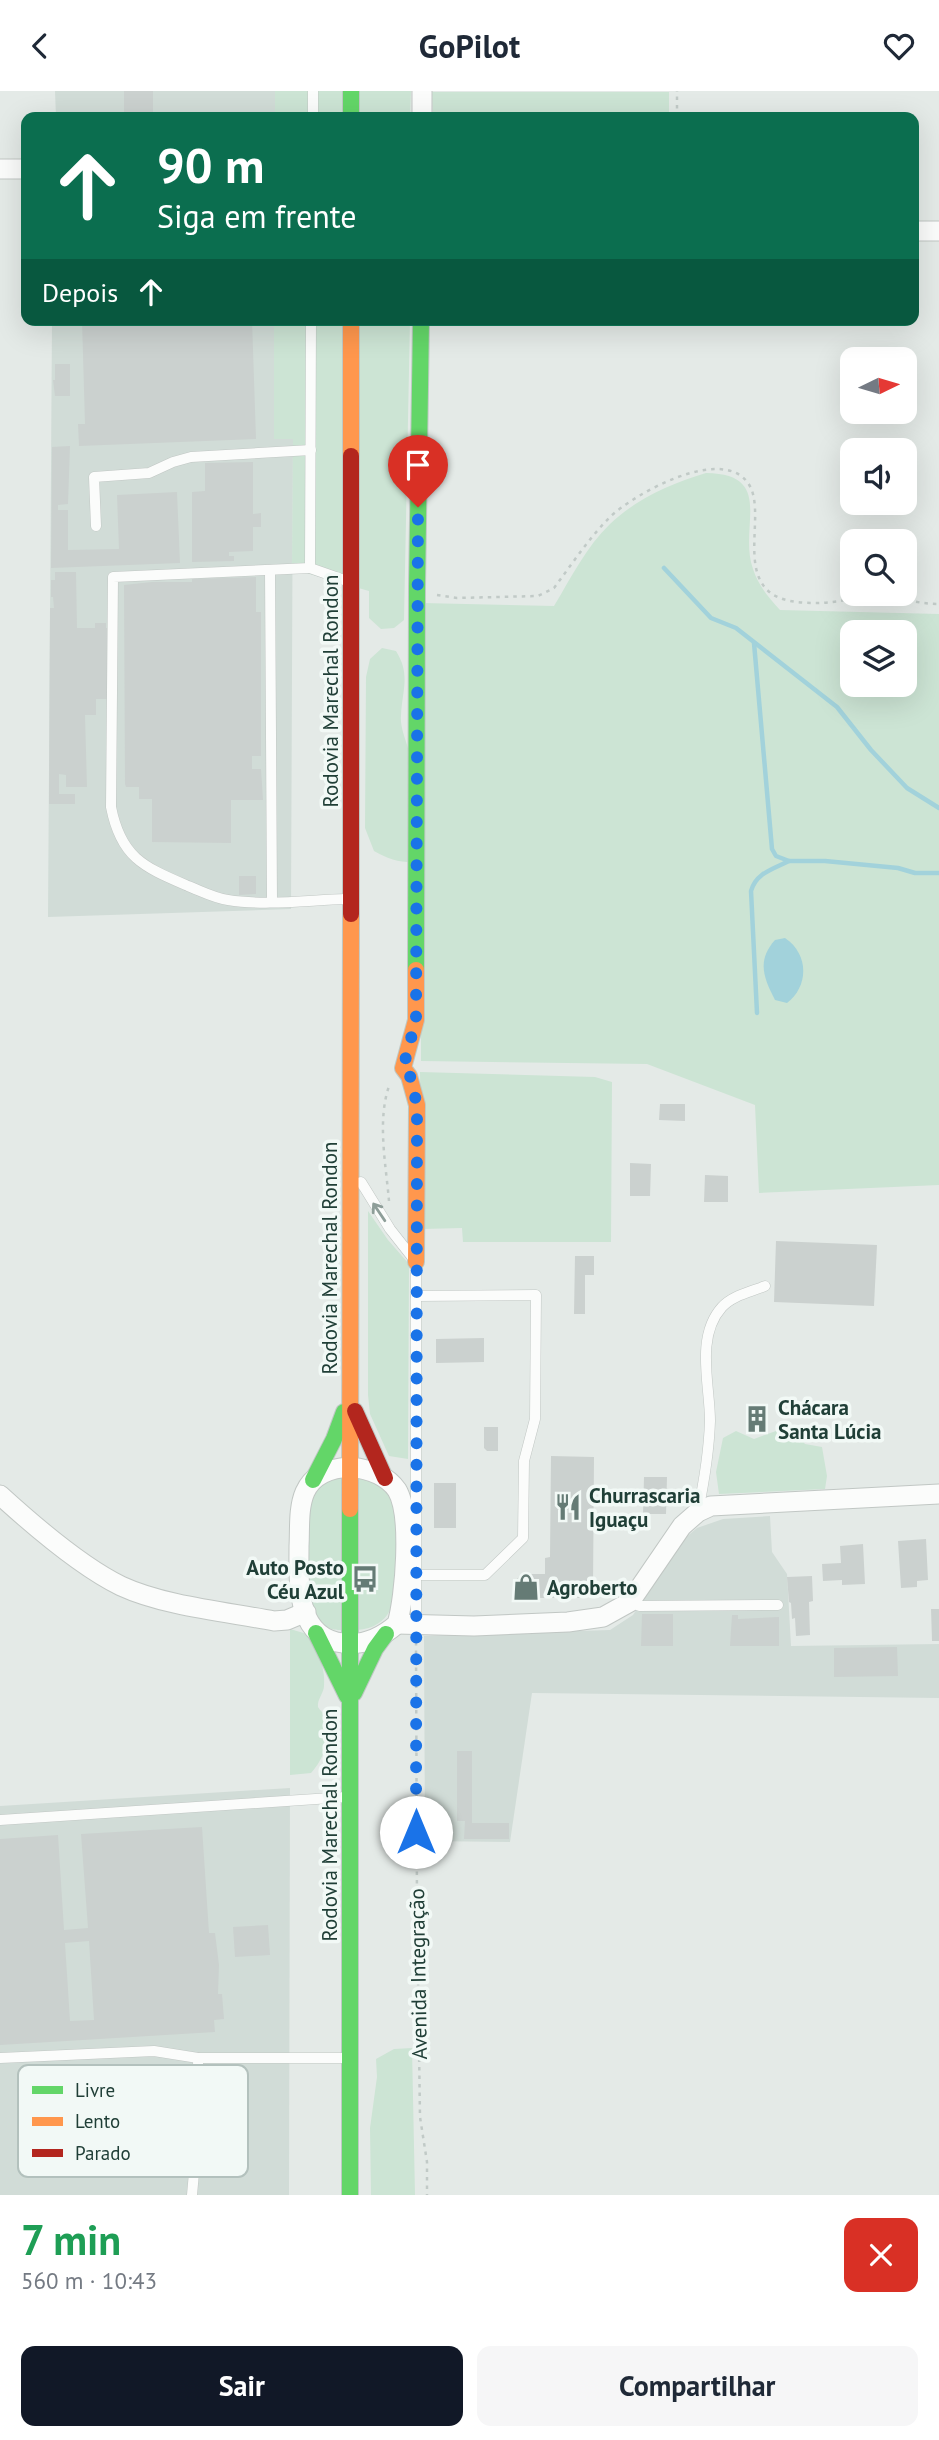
<!DOCTYPE html>
<html lang="pt">
<head>
<meta charset="utf-8">
<style>
	body { margin:0; font-family:"PT Sans",sans-serif; background:#f6f6f7; color:#1f2937; height:100vh; display:flex; flex-direction:column; font-size:26px; white-space:nowrap }
	* { box-sizing:border-box; margin:0 }
	p { font-size:23px; color:#747a83 }
	.icon { flex:none; width:38px; height:38px; fill:none; stroke:currentColor; stroke-width:2; stroke-linecap:round; stroke-linejoin:round }
	.map { position:relative; height:2104px; overflow:hidden }
	.side { display:flex; flex-direction:column; background:#fff; flex:1 }
	.side>* { flex:none }
	.guide { position:absolute; left:21px; top:21px; width:898px; height:214px; border-radius:14px; box-shadow:0 7px 28px #0002; background:#0b6e4f; color:#fff; overflow:hidden }
	.needle { width:46px; rotate:85deg }
	.tools { position:absolute; left:840px; top:256px; display:grid; gap:14px }
	.tools a { display:grid; place-items:center; width:77px; height:77px; border-radius:14px; background:#fff; box-shadow:0 7px 28px #0002; font-size:35px }
	.pin { position:absolute; display:grid; place-items:center; width:60px; height:60px; color:#fff; margin:-72px -30px; border-radius:50% 50% 50% 0; rotate:-45deg; box-shadow:0 0 7px #0007 }
	.pin .icon { rotate:45deg }
	.me { position:absolute; width:77px; margin:-38px; rotate:0deg; stroke-linejoin:round; filter:drop-shadow(0 0 5px #0008) }
	.turn { display:flex; align-items:center; gap:24px; height:147px; padding:0 21px; font-size:32px }
	.turn .icon { width:91px; height:91px; stroke-width:2.5 }
	.turn b { display:block; font-size:49px; line-height:60px }
	.then { display:flex; align-items:center; height:66px; padding:0 21px; background:#0003; gap:14px; font-size:26px }
	.round { display:grid; place-items:center; flex:none; width:74px; height:74px; border-radius:14px; background:#f6f6f7 }
	.headline { display:flex; align-items:center; justify-content:space-between; height:119px; padding:0 21px }
	h1 { font-size:42px; font-weight:600; line-height:52px; color:#1e9e55 }
	.primary-button { display:flex; gap:14px; margin-top:auto; padding:14px 21px }
	.primary-button a { flex:1; height:80px; border-radius:14px; background:#111827; color:#fff; font-size:28px; font-weight:600; line-height:80px; text-align:center }
	.primary-button a+a { background:#f6f6f7; color:#1f2937 }
	header { display:flex; justify-content:space-between; align-items:center; height:91px; padding:0 21px; background:#fff; font-size:32px; font-weight:600 }
	.map>svg:first-child { display:block }
</style>
</head>
<body>
<header><svg class="icon" aria-label="back" viewBox="0 0 24 24"><path d="M15 5l-7 7 7 7"/></svg>GoPilot<svg class="icon" aria-label="heart" viewBox="0 0 24 24"><path d="M12 20l-8-8c-3-5 5-10 8-4 3-6 11-1 8 4z"/></svg></header>
<div class="map">
<svg width="939" height="2104" viewBox="0 0 939 2104">
	<rect width="100%" height="100%" fill="#e4eae7"/>
	<g fill="#d1dcd7">
		<path d="M55 0H275V26H56Z"/>
		<path d="M52 229H274V347H293L291 818 48 826Z"/>
		<path d="M770 1425 772 1461 787 1483 791 1555 939 1553V1607L532 1602 510 1751 425 1750 424 1545 610 1539 633 1524 684 1448 697 1437 723 1428Z"/>
		<path d="M290 1697 289 2104H0V1715Z"/>
	</g>
	<g fill="#cce4d4" fill-rule="evenodd">
		<path d="M275 0H411L410 26H275Z"/>
		<path d="M432 1H669V26H433Z"/>
		<path d="M274 229H410L404 529 394 537 381 538 369 527V500L292 478 293 348H274Z"/>
		<path d="M706 382C776 383 738 436 753 478 758 494 769 507 780 519L939 523V1094L759 1102 755 1014 647 973 421 970V769L419 771C400 772 390 769 374 760L365 737 366 586 370 568 382 557 396 560C411 584 402 599 401 625 400 635 405 647 408 657L422 512 554 515C571 487 586 456 610 433 636 408 672 392 706 382ZM852 541H905V593H852Z"/>
		<path d="M420 981 595 986 612 991 611 1151H463L462 1137 422 1138Z"/>
		<path d="M368 1120 388 1149 409 1173 408 1368 389 1365 370 1323 368 1304Z"/>
		<path d="M736 1340 754 1348 776 1340 798 1344 805 1353 822 1356 827 1385 825 1398 719 1403 716 1381 723 1347Z"/>
		<path d="M332 1386C347 1386 367 1382 379 1392 400 1409 396 1433 396 1457 397 1490 402 1536 357 1539 333 1540 332 1540 312 1527L304 1494 311 1403Z"/>
		<path d="M290 1538 307 1543C316 1560 326 1574 324 1595 324 1602 317 1608 318 1616 320 1620 323 1621 325 1625 333 1644 324 1668 311 1682L290 1684Z"/>
		<path d="M412 1957 415 2104H371L370 2037 377 1986 376 1968 394 1958Z"/>
	</g>
	<path fill="#a2d2db" d="M785 847C809 863 809 895 787 912L775 909C763 886 757 869 775 849Z"/>
	<g fill="none" stroke-linecap="round" stroke-linejoin="round">
		<g stroke="#a2d2db" stroke-width="4.5">
			<path d="M664 477 711 527 736 537 837 616 871 659 907 697 939 717"/>
			<path d="M754 552 772 758 776 765 789 770H825L898 777 915 782H939"/>
			<path d="M757 922 751 800C756 782 773 778 789 770"/>
		</g>
	</g>
	<g fill="#cbd1cf" fill-rule="evenodd">
		<rect x="124" y="0" width="29" height="26"/>
		<path d="M82 229H252L256 348 79 355 78 333H85Z"/>
		<path d="M55 273H70V305H55L53 289H55Z"/>
		<path d="M70 355 68 413 58 414V419H68V459L119 458 117 404 177 401 180 472 51 477 52 356Z"/>
		<path d="M253 371V423L261 422V436H253V460L229 461V465H234V470L192 471V401L205 400V372Z"/>
		<path d="M55 481H76L77 537H95V532H106V537H108V608H96V624H85L87 696H66V684L59 683V703H75V713H49L50 517H54L53 506H51V489H55Z"/>
		<path d="M256 486V521H261V665H252V678H261L263 709H231V752L152 751V708H139V696H126L125 693 124 494 152 491H192V488Z"/>
		<path d="M239 785H256V803L239 804Z"/>
		<path d="M660 1013H685V1030L659 1029Z"/>
		<path d="M630 1072 651 1073 650 1105H630Z"/>
		<path d="M705 1084 728 1085V1111H704Z"/>
		<path d="M776 1150 877 1154 874 1215 774 1211Z"/>
		<path d="M575 1165H594V1184H585V1223H574Z"/>
		<path d="M484 1247V1271L436 1272V1248Z"/>
		<path d="M747 1316 768 1318 767 1340 746 1338Z"/>
		<path d="M484 1336H498V1360H487L484 1357Z"/>
		<path d="M551 1365 594 1366 593 1497 583 1507H514V1491L522 1483H545V1467L550 1466Z"/>
		<path d="M644 1386H667L666 1423H643Z"/>
		<rect x="434" y="1392" width="22" height="45"/>
		<path d="M926 1448 928 1489 917 1490V1496L901 1497 898 1450Z"/>
		<path d="M863 1453 865 1493 842 1494V1489L823 1490 822 1473 841 1472 840 1455Z"/>
		<path d="M812 1485 813 1510 809 1511 810 1544 796 1545 795 1527 792 1528 791 1512 789 1511 787 1486Z"/>
		<path d="M931 1518H939V1550H932Z"/>
		<path d="M642 1523H673V1555H641Z"/>
		<path d="M732 1524H738V1528L779 1526V1555H730Z"/>
		<path d="M897 1556 898 1585 834 1586V1557Z"/>
		<path d="M457 1660H472V1732H509V1748H464L465 1730H457Z"/>
		<path d="M202 1736 209 1842H215L219 1874 218 1903H222L224 1928 214 1929 215 1941 0 1954V1748L58 1744 64 1839 88 1837 81 1743ZM89 1850 94 1929 70 1930 65 1852Z"/>
		<path d="M268 1834 270 1864 235 1866 233 1836Z"/>
	</g>
	<g fill="none" stroke-linecap="round" stroke-linejoin="round">
		<defs>
			<g id="lane">
				<path d="M313 26V0"/>
				<path d="M311 229 310 477 347 490"/>
				<path d="M96 435 94 386 149 382 173 371 191 366 311 359"/>
				<path d="M310 477 113 486 111 716C121 767 144 776 188 795 201 800 214 807 228 809 265 815 309 809 346 808"/>
				<path d="M270 479 272 810"/>
				<path d="M361 1091 390 1138 416 1171V1535"/>
				<path d="M416 1205 536 1204 535 1328 524 1370 523 1447 485 1484H416"/>
				<path d="M698 1420C704 1391 709 1360 710 1330 710 1294 695 1246 722 1216 733 1204 751 1201 765 1195"/>
				<path d="M630 1511 640 1515 778 1514"/>
				<path d="M0 1729 346 1706"/>
				<path d="M0 1967 154 1960 198 1967H346"/>
				<path d="M192 2104 199 2026 198 1967"/>
			</g>
			<g id="street">
				<path d="M422 0V26"/>
				<path d="M0 78H26"/>
				<path d="M914 140H939"/>
				<path d="M350 1376C368 1378 386 1383 397 1399 412 1424 405 1506 397 1533 381 1547 364 1555 343 1552 295 1547 299 1491 299 1455 300 1438 298 1417 305 1401 313 1383 332 1377 350 1376Z"/>
				<path d="M0 1404C34 1435 80 1475 121 1495 164 1515 227 1521 274 1530L287 1529 306 1521"/>
				<path d="M397 1533 474 1535 568 1531 603 1526 630 1511 682 1435 698 1421 711 1415 939 1403"/>
			</g>
			<g id="fast">
				<path d="M351 0V26"/>
				<path d="M416 879 417 496 421 229"/>
				<path d="M313 1389 334 1348 344 1321"/>
				<path d="M316 1542 347 1605"/>
				<path d="M354 1602 375 1558 386 1543"/>
				<path d="M350 2104V1418"/>
			</g>
			<g id="slow">
				<path d="M351 365V229"/>
				<path d="M416 1171 417 1014 409 985 403 977 416 929V879"/>
				<path d="M350 1418 351 823"/>
			</g>
			<g id="jam">
				<path d="M351 823V365"/>
				<path d="M355 1320 385 1387"/>
			</g>
		</defs>
		<use href="#lane" stroke="#c1c7c4" stroke-width="11"/>
		<use href="#street" stroke="#c1c7c4" stroke-width="21"/>
		<use href="#fast" stroke="#bfc8c4" stroke-width="18"/>
		<use href="#slow" stroke="#bfc8c4" stroke-width="18"/>
		<use href="#jam" stroke="#bfc8c4" stroke-width="18"/>
		<g stroke="#c1cac7" stroke-width="2.5" stroke-dasharray="3.5 5" stroke-linecap="butt">
			<path d="M677 26V0"/>
			<path d="M437 504 457 507 538 505 554 497C572 473 589 447 610 426 634 403 721 354 748 392 767 419 738 479 772 503 789 514 820 513 840 510 852 508 864 502 876 503 897 506 917 513 939 513"/>
			<path d="M389 1110C386 1074 377 1030 389 995"/>
			<path d="M416 1551 417 1818 420 2026 427 2071V2104"/>
		</g>
		<use href="#lane" stroke="#fbfcfb" stroke-width="10"/>
		<use href="#street" stroke="#fbfcfb" stroke-width="19"/>
		<use href="#fast" stroke="#63d668" stroke-width="16"/>
		<use href="#slow" stroke="#ff974d" stroke-width="16"/>
		<use href="#jam" stroke="#b3261e" stroke-width="16"/>
	</g>
	<defs><path id="oneway-shaft" d="M-6 0H5M1.5-3L5.5 0L1.5 3" fill="none" stroke-width="1.6" stroke-linecap="round" stroke-linejoin="round" transform="scale(1.75)"/></defs>
	<use stroke="#8e9e99" href="#oneway-shaft" transform="translate(379 1121) rotate(-124)"/>
	<g fill="none" stroke-linecap="round" stroke-linejoin="round">
		<path stroke="#1a73e8" stroke-width="12" stroke-dasharray="0 21.6" d="M416 1741 417 1014 410 985 403 977 416 929 418 416"/>
	</g>
	<defs>
		<symbol id="building-bare" viewBox="-9 -9 18 18"><path d="M-4-6H4V6H1V3H-1V6H-4ZM-2.5-4.3h1.7v1.8h-1.7ZM.8-4.3h1.7v1.8H.8ZM-2.5-1h1.7V.8h-1.7ZM.8-1h1.7V.8H.8Z" fill="#657b75" stroke="#f2f9f6" stroke-width="2.5" paint-order="stroke"/></symbol>
		<symbol id="restaurant-bare" viewBox="-9 -9 18 18"><path d="M-5-6h1v4h1v-4h1v4h1v-4h1v5L-1.5 .5V6h-2V.5L-5-1ZM5-6V6H3V1.5H1.5Q1.5-4 5-6Z" fill="#657b75" stroke="#f2f9f6" stroke-width="2.5" paint-order="stroke"/></symbol>
		<symbol id="bus-bare" viewBox="-9 -9 18 18"><path d="M-5-6H5V4H4V6H2V4H-2V6H-4V4H-5ZM-3.5-4V0h7V-4ZM-3.5 1.2v1.5H-2V1.2ZM2 1.2v1.5H3.5V1.2Z" fill="#657b75" stroke="#f2f9f6" stroke-width="2.5" paint-order="stroke"/></symbol>
		<symbol id="shop-bare" viewBox="-9 -9 18 18"><path d="M-5-2.5h2.3a2.7 3.5 0 0 1 5.4 0H5L5.5 6h-11ZM-1.5-2.5h3a1.5 2.3 0 0 0-3 0Z" fill="#657b75" stroke="#f2f9f6" stroke-width="2.5" paint-order="stroke"/></symbol>
	</defs>
	<g fill-rule="evenodd">
		<use href="#building-bare" x="738" y="1309" width="38" height="38"/>
		<use href="#restaurant-bare" x="549" y="1397" width="38" height="38"/>
		<use href="#bus-bare" x="346" y="1469" width="38" height="38"/>
		<use href="#shop-bare" x="507" y="1477" width="38" height="38"/>
	</g>
	<g text-anchor="middle" dominant-baseline="central" stroke-width="7" stroke-linejoin="round" paint-order="stroke">
		<g font-size="21" fill="#203f37" stroke="#f2f9f6">
			<text transform="translate(330 600) rotate(-90)">Rodovia Marechal Rondon</text>
			<text transform="translate(329 1167) rotate(-90)">Rodovia Marechal Rondon</text>
			<text transform="translate(329 1734) rotate(-90)">Rodovia Marechal Rondon</text>
			<text transform="translate(418 1883) rotate(-91)">Avenida Integração</text>
		</g>
		<g font-size="21" font-weight="bold" fill="#203f37" stroke="#f2f9f6" text-anchor="start">
			<text x="778" y="1316">Chácara<tspan x="778" dy="24">Santa Lúcia</tspan></text>
			<text x="589" y="1404">Churrascaria<tspan x="589" dy="24">Iguaçu</tspan></text>
			<text x="344" y="1476" text-anchor="end">Auto Posto<tspan x="344" dy="24">Céu Azul</tspan></text>
			<text x="547" y="1496">Agroberto</text>
		</g>
	</g>
	<rect x="18" y="1974" width="230" height="112" rx="10" fill="#f2f9f6" stroke="#b3c1bd" stroke-width="2"/>
	<rect x="32" y="1995" width="31" height="8" fill="#63d668"/>
	<rect x="32" y="2026" width="31" height="9" fill="#ff974d"/>
	<rect x="32" y="2058" width="31" height="8" fill="#b3261e"/>
	<g font-size="19" fill="#203f37">
		<text x="75" y="2006">Livre</text>
		<text x="75" y="2037">Lento</text>
		<text x="75" y="2069">Parado</text>
	</g>
</svg>
<div class="tools">
<a><svg class="needle" viewBox="-14 -14 28 28"><path d="M0-13l5 13h-10z" fill="#e53935"/><path d="M0 13l5-13h-10z" fill="#747a83"/></svg></a>
<a><svg class="icon" aria-label="sound" viewBox="0 0 24 24"><path d="M4 9h4l5-4v14l-5-4H4zM17 9q2 3 0 6"/></svg></a>
<a><svg class="icon" aria-label="search" viewBox="0 0 24 24"><circle cx="10" cy="10" r="6"/><path d="M15 15l6 6"/></svg></a>
<a><svg class="icon" aria-label="layers" viewBox="0 0 24 24"><path d="M12 4l9 5-9 5-9-5zM3 14l9 5 9-5"/></svg></a>
</div>
<div class="pin" style="left:418px;top:416px;background:#d93025"><svg class="icon" aria-label="arrive" viewBox="0 0 24 24"><path d="M6 21V4h12l-3 4 3 4H6"/></svg></div>
<svg class="me" style="left:416px;top:1741px" viewBox="-20 -20 40 40"><circle r="19" fill="#fff"/><path d="M0-13L10 11 0 6-10 11z" fill="#1a73e8"/></svg>
<div class="guide">
<div class="turn"><svg class="icon" aria-label="ahead" viewBox="0 0 24 24"><path d="M12 20V5M6 11l6-6 6 6"/></svg><div><b>90 m</b>Siga em frente</div></div>
<div class="then">Depois<svg class="icon" aria-label="ahead" viewBox="0 0 24 24"><path d="M12 20V5M6 11l6-6 6 6"/></svg></div>
</div>
</div>
<section class="side">
<div class="headline"><div><h1>7 min</h1><p>560 m · 10:43</p></div><a class="round" style="background:#d93025;color:#fff"><svg class="icon" aria-label="close" viewBox="0 0 24 24"><path d="M6 6l12 12M18 6L6 18"/></svg></a></div>
<div class="primary-button"><a>Sair</a><a>Compartilhar</a></div>
</section>
</body>
</html>
